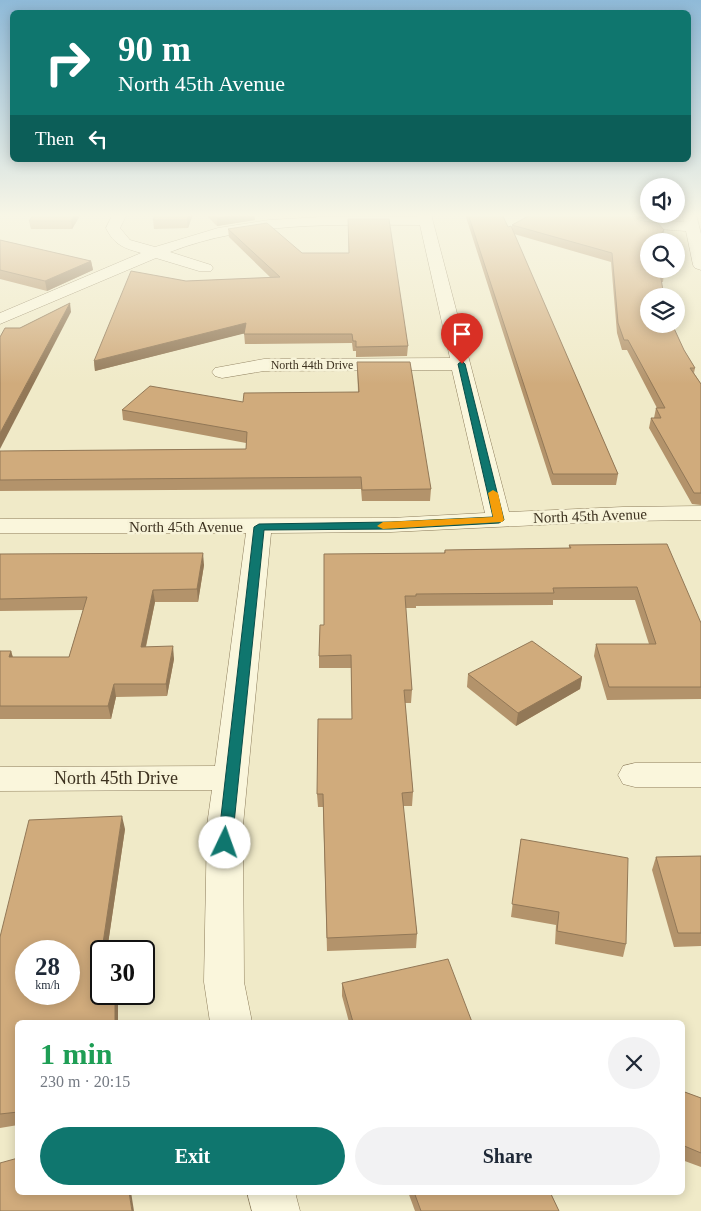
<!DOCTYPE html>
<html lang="en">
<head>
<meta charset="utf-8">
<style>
	body { margin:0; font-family:Georgia,serif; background:#f2f2f3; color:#1f2937; height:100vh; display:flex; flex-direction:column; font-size:19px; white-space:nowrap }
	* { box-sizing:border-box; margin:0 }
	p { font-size:16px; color:#747a83 }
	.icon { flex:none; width:28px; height:28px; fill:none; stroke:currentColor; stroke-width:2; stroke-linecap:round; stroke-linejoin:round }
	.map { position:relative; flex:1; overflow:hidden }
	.details { position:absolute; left:15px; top:1020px; width:670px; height:175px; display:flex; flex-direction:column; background:#fff; border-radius:8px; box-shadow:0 2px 12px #0003 }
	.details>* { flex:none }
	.hud { position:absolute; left:10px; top:10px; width:681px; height:152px; border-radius:8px; box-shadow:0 2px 12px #0003; background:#0f766e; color:#fff; overflow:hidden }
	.controls { position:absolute; left:640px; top:178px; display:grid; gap:10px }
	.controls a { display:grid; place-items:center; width:45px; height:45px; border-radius:50%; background:#fff; box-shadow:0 2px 12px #0003; font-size:25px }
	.speed { position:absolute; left:15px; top:940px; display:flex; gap:10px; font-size:25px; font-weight:700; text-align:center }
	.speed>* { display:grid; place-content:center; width:65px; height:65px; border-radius:50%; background:#fff; box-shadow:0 2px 12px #0003; line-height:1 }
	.speed small { font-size:12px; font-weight:400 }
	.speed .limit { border:2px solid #111; border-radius:8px; background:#fff; color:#111 }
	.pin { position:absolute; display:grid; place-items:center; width:42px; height:42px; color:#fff; margin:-51px -21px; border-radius:50% 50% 50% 0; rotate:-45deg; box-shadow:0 0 5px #0007 }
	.pin .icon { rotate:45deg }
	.me { position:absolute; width:55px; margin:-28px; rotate:3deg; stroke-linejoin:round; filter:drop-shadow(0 0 4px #0008) }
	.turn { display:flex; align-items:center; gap:18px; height:105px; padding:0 25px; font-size:22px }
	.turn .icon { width:65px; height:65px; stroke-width:2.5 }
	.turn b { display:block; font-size:35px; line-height:42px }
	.then { display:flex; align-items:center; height:48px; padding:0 25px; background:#0003; gap:10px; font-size:19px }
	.round { display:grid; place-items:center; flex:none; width:52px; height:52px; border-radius:26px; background:#f2f2f3 }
	.summary { display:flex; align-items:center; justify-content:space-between; height:85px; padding:0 25px }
	h1 { font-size:30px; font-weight:700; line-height:38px; color:#1e9e55 }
	.cta { display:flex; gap:10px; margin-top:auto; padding:10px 25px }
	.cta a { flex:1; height:58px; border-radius:30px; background:#0f766e; color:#fff; font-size:20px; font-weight:700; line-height:58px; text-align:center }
	.cta a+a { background:#f2f2f3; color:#1f2937 }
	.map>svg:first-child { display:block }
</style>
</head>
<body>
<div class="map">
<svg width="701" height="1211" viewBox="0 0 701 1211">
	<rect width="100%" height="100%" fill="#f0eac8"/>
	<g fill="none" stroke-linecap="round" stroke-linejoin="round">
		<defs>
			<g id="minor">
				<path d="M113 214H127L120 228 130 240 155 247 218 228 269 220 321 217H418L417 214H431L509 512 623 507 701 506V520L623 521 391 532 271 533 243 825 244 982 252 1022H210L204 982 207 825 212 790 0 791V767L215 766 246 533H0V519L391 518 485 513 452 370 264 371 222 378 215 376 212 372 215 368 264 359 450 358 420 225C335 225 250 221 170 252L211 265 213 268 211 271H199L156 258 0 324V313L141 253C124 248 114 245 106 228Z"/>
				<path d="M682 214H696L701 234V270L695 268 693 265 686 231 643 228 638 227 636 224 638 221 643 220 684 222Z"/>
				<path d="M635 763H701V787H635L623 784 618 775 623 766Z"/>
				<path d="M247 1192H295L300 1211H252Z"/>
			</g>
		</defs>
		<use href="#minor" stroke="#8d7d5c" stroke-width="1"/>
		<use href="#minor" fill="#faf6dc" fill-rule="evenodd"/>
	</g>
	<g fill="#b3936b">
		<path d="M34 214H81L72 229H31L29 221Z"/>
		<path d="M156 214H193L188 228 154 229 153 220Z"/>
		<path d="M205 214H254L255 220 217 226Z"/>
		<rect x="347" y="214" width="40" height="1"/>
		<path d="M465 214H502L508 227 512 228V225L532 214H648V218L638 220 663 239 660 241H649L664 273 663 282H662L649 296 684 350 695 368 694 373 701 384V505L692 504 649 428 651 418H654L656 408H657L627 350H622L617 333 611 262 514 234 618 474 616 485H552Z"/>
		<path d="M348 219 408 346 407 356 356 357V351H353L352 343 245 344 244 333 95 371 94 361 186 281 271 278 229 237 228 229 302 253H349Z"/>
		<path d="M0 240 91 261 93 270 47 291 0 279Z"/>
		<path d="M357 362 431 489 430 501H362L361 489 0 491V451L246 449V443L123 420 122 410 243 402 358 392Z"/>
		<path d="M569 545 701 623V699L607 700 594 656 596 644H649L635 600H553V605L416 606V608H405L412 690 411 703H405L413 792 412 806H403L417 934 416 948 327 951 323 807H318L317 794 352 719 351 668H319V656L324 625 444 553 445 550 569 548Z"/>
		<path d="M0 554 204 565 198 602H155L146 647 174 659 167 696 116 697 111 719H0V651H11L13 657H69L83 610 0 611Z"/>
		<path d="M468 674 582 677 580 689 516 726 467 687Z"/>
		<path d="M125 829 107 950 118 994V1022H18V1125L0 1128V937Z"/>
		<path d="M521 839 626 944 623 957 555 944 556 925 511 917Z"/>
		<path d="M701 856V946L674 947 652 870 656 857Z"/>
		<path d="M342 983 472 1022H349L342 996Z"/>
		<path d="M682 1091 701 1098V1167L682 1160Z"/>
		<path d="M408 1192H550L559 1211H415Z"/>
	</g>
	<g fill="#927857">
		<path d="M75 214H81L72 229 71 221Z"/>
		<path d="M189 214H193L188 228 187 220Z"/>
		<path d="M241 214H254L255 220 217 226V218Z"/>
		<path d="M637 214H648V218L636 220V217Z"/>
		<path d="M664 230 663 239 660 241H656V239Z"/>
		<path d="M91 261 93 270 47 291 45 281Z"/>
		<path d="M70 303 71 312 0 449V433Z"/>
		<path d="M246 323V333L95 371 94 361Z"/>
		<path d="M203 553 204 565 198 602 197 589Z"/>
		<path d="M153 590 155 602 143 659 141 647Z"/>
		<path d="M173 646 174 659 167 696 166 684Z"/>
		<path d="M11 651 14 663 9 657Z"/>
		<path d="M582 677 580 689 516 726 518 713Z"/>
		<path d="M114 684 116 697 111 719 108 706Z"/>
		<path d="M122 816 125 829 107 951 102 950Z"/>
		<rect x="115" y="994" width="3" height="28"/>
		<path d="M129 1192H131L134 1211H132Z"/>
	</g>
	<g fill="#d0ab7c" stroke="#927857" fill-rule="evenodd">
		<path d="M34 214H75L71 221H29Z"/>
		<path d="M156 214H189L187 220H153Z"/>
		<path d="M213 214H241L217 218Z"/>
		<path d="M468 214H502L508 227 511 226 618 474H553Z"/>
		<path d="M532 214H637L636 217 638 220 658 223 664 230 656 239 657 241H649V269H663L664 273H660L664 296H649V324H672L684 350 695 368H690L701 384V493H694L651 418H661L656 408H665L628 340H624L618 323 612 253 512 225Z"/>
		<path d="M348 219H389L408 346 356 347V341H353L352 334H244L246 323 94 361 131 271 186 281 280 277 228 229 267 223 302 253H349Z"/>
		<path d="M0 240 91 261 45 281 0 270Z"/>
		<path d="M70 303 0 433V337L5 328H20Z"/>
		<path d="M357 362H410L431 489 362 490 361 477 0 480V451L246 449 247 432 122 410 150 386 243 402 244 393 359 392Z"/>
		<path d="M667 544 701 623V687H609L596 644H656L637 587 553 588 554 593 416 594V596H405L412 690H404L413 792 402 793 417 934 327 938 323 794H317L318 719H352L351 655 319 656 320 625H324V554L445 553V550L571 548 569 545Z"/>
		<path d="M203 553 197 589 153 590 141 647 173 646 166 684H114L108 706H0V651H11L9 657H69L87 597 0 599V554Z"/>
		<path d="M532 641 582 677 518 713 468 674Z"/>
		<path d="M122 816 102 950 116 948 115 951H101V994H115V1022H18V1112L0 1114V937L29 820ZM26 951H69V994H26Z"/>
		<path d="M521 839 628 858 626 944 557 931 559 912 512 904Z"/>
		<path d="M701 856V933H678L656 857Z"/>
		<path d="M448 959 472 1022H353L342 983Z"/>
		<path d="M682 1091 701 1098V1153L682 1145Z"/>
		<path d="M18 1158V1192H129L132 1211H0V1163Z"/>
		<path d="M414 1192H550L559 1211H421Z"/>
	</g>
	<linearGradient id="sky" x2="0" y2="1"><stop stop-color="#8fbad8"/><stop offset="0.56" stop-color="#f8f6e6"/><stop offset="1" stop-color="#f8f6e6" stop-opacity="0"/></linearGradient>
	<rect width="701" height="384" fill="url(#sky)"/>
	<path fill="#0f766e" stroke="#0a4d48" d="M462 361 465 364 504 520 499 523 391 529 264 530 232 843 230 847 225 848 220 847 218 843 254 527 259 524 391 522 493 517 458 364Z"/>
	<path fill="#f59e0b" d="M493 490 498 493 504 520 502 522 383 529 377 526 383 522 493 517 488 493Z"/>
	<g text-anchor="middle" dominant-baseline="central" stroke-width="5" stroke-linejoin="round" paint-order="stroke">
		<g font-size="12" fill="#3d3220" stroke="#f7f3d8">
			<text x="312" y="365">North 44th Drive</text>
		</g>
		<g font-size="15" fill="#3d3220" stroke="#f7f3d8">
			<text transform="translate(590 516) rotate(-2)">North 45th Avenue</text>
			<text x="186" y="527">North 45th Avenue</text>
		</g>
		<g font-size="18" fill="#3d3220" stroke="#f7f3d8">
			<text x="116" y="778">North 45th Drive</text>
		</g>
	</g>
</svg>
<div class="controls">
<a><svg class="icon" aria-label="sound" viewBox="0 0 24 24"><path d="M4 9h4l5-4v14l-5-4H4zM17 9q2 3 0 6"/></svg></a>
<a><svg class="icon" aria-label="search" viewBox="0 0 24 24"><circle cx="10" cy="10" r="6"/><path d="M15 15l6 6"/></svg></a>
<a><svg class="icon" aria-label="layers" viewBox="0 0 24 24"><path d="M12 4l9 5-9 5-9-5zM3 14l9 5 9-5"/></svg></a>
</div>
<div class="speed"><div>28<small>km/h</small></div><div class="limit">30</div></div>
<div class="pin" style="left:462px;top:364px;background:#d93025"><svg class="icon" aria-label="arrive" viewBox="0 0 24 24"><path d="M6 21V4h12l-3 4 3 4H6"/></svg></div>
<svg class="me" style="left:225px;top:843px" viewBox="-20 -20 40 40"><circle r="19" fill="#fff"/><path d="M0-13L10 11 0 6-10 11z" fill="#0f766e"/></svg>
<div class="hud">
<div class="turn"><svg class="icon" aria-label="right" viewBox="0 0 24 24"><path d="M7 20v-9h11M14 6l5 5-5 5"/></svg><div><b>90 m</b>North 45th Avenue</div></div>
<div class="then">Then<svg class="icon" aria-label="left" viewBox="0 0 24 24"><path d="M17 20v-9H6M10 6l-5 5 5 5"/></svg></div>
</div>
<section class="details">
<div class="summary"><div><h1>1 min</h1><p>230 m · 20:15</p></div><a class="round"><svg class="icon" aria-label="close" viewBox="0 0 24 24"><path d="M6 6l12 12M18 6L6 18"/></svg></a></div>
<div class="cta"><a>Exit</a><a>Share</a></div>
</section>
</div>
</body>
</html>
